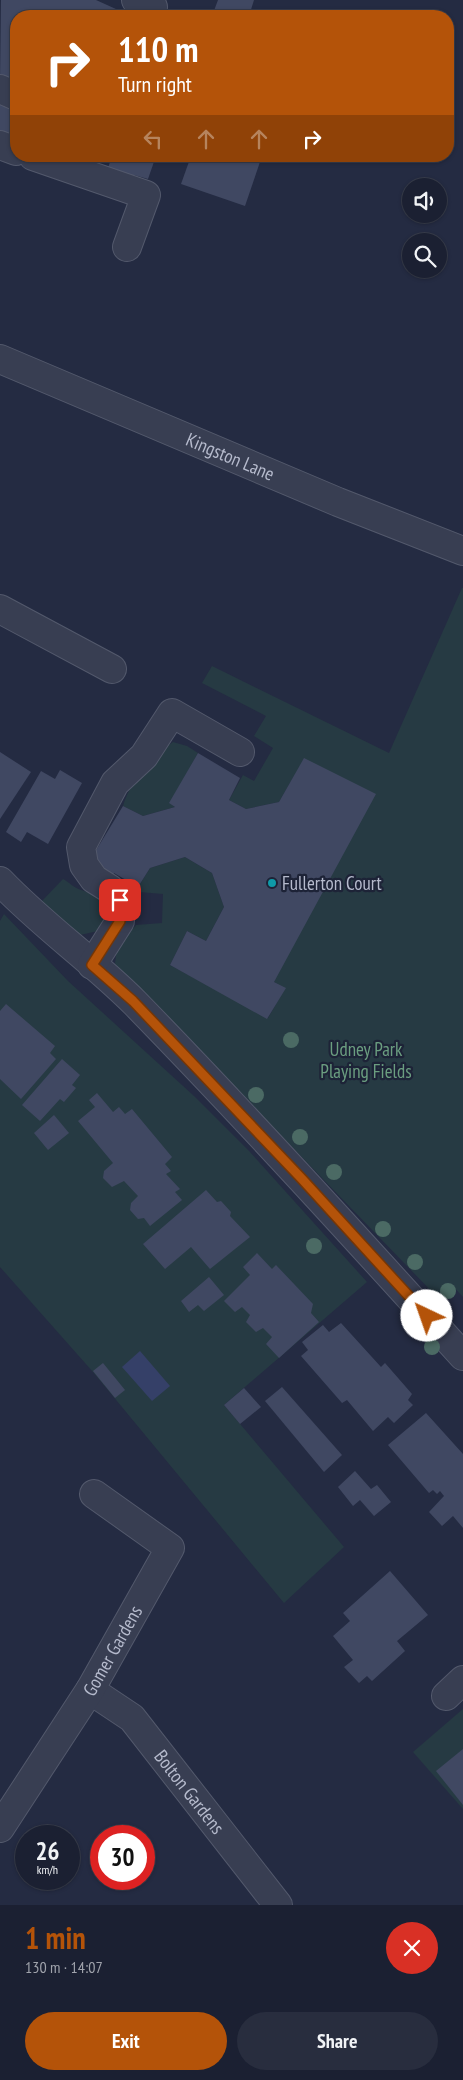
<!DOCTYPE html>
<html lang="en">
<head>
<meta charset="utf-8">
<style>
	body { margin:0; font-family:"PT Sans Narrow",sans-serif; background:#282d3e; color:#f1f3f6; height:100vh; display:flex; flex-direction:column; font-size:19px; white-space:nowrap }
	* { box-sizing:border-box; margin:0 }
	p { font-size:16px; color:#a0a3ac }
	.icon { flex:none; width:28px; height:28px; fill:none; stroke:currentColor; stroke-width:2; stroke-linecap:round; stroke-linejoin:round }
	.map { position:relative; height:1905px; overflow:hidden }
	.details { display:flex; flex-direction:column; background:#1b2032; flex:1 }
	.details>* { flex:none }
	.banner { position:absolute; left:10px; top:10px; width:444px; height:152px; border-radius:20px; box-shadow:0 1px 4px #0004,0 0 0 1px #393e4d; background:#b45309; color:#fff; overflow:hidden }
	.buttons { position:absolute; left:402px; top:178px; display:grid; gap:10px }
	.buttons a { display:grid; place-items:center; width:45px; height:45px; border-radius:50%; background:#1b2032; box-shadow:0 1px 4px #0004,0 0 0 1px #393e4d; font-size:25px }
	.speed { position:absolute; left:15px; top:1825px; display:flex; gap:10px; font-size:25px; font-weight:700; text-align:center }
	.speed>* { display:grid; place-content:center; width:65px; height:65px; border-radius:50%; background:#1b2032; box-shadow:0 1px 4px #0004,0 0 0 1px #393e4d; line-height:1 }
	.speed small { font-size:12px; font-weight:400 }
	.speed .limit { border:8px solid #d22; background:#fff; color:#111 }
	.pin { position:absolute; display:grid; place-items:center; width:42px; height:42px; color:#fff; margin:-21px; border-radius:10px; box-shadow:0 2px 8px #0006 }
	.me { position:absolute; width:55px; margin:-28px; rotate:318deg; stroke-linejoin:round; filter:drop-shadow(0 0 4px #0008) }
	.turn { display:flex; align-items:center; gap:18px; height:105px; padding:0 25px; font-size:22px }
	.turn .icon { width:65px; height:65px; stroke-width:2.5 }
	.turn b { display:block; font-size:35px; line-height:42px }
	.lanes { display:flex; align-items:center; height:48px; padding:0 25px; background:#0003; justify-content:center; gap:25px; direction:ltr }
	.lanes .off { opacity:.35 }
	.round { display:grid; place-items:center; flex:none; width:52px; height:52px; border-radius:26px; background:#282d3e }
	.head { display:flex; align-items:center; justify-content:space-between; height:85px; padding:0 25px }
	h1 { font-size:30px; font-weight:800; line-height:38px; color:#b45309 }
	.button { display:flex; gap:10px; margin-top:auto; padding:10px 25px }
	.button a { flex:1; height:58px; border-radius:30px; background:#b45309; color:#fff; font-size:20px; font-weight:800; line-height:58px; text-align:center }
	.button a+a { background:#282d3e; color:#f1f3f6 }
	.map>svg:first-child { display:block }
</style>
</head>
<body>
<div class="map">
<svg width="463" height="1905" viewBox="0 0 463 1905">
	<rect width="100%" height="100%" fill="#242b42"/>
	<g fill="#263a43">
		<path d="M462 588H463V1297L450 1283 436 1296 115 964 117 946 136 925 162 923 163 894 139 892 138 887 150 868 185 857 212 873 224 907 206 941 187 931 170 965 268 1018 285 988 274 982 304 759 279 802 246 809 229 800 243 775 254 781 273 748 254 736 266 716 202 683 212 666 389 753Z"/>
		<path d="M173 742 187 746 198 753 170 803 175 807 143 816 123 806C131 779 151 758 173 742Z"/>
		<path d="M63 879C69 882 74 888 81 890 99 896 102 894 109 914L98 931 80 935 41 902Z"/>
		<path d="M4 914 68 981 194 1096 250 1152 367 1282 224 1405 344 1547 284 1603 93 1372 0 1267V921Z"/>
		<path d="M463 1709V1809L413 1752Z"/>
	</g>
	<path fill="#354068" d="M140 1351 170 1386 152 1401 122 1367Z"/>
	<g fill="#404862">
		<path d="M1 0H96L127 14 126 16H16V89L0 82Z"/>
		<path d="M218 0H254L249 16H212Z"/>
		<path d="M0 100 16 107V139L0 131Z"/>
		<path d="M112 156H156L148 179 134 175 132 179 107 171Z"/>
		<path d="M191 156H262L245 206 181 184Z"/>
		<path d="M0 752 31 772 0 819Z"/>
		<path d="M198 753 240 778 229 800 246 809 279 802 304 758 376 794 274 982 286 988 267 1019 170 965 187 931 206 941 224 907 212 873 185 857 150 868 138 887 114 873 111 879 100 870 95 852 123 806 143 816 175 807 169 803Z"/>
		<path d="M60 770 82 783 48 844 27 832 21 842 6 832 41 771 55 779Z"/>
		<path d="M6 1004 55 1046 50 1053 56 1059 21 1099 0 1079V1011Z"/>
		<path d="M62 1059 80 1075 72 1085 76 1088 64 1102 60 1099 40 1121 22 1105Z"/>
		<path d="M97 1093 113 1112 119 1107 125 1114 132 1109 172 1157 165 1164 171 1171 166 1174 180 1189 175 1192 182 1200 150 1226 144 1218 138 1219 130 1210 131 1203 138 1196 124 1181 112 1187 103 1178 104 1171 113 1163 78 1121 95 1107 89 1100Z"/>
		<path d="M54 1115 69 1133 48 1150 34 1133Z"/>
		<path d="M206 1190 217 1202 221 1201 231 1212 230 1216 250 1237 210 1269 191 1247 165 1269 143 1244Z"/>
		<path d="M257 1253 272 1269 276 1265 313 1304 311 1313 319 1322 279 1358 266 1344 272 1337 263 1328 256 1332 246 1322 250 1315 242 1307 235 1312 224 1301 250 1275 243 1267Z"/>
		<path d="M209 1277 224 1295 204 1311 198 1305 189 1312 181 1301Z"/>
		<path d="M341 1323 381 1367 385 1363 412 1394 408 1400 413 1405 394 1423 388 1417 373 1431 347 1400 342 1403 301 1356 308 1350 302 1342 323 1325 329 1332Z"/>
		<path d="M103 1363 125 1390 115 1398 93 1371Z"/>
		<path d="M282 1387 342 1455 324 1472 265 1401Z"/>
		<path d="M244 1388 261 1407 240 1424 224 1405Z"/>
		<path d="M426 1413 463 1454V1528L453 1516 442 1526 429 1512 444 1496 440 1491 437 1494 433 1490 429 1493 388 1445Z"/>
		<path d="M355 1471 371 1489 377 1485 391 1502 374 1516 360 1500 353 1506 338 1487Z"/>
		<path d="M390 1571 428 1615 397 1641 405 1651 372 1681 367 1676 359 1683 344 1667 353 1660 333 1636 350 1621 343 1613Z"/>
		<path d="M463 1749V1805L436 1771Z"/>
	</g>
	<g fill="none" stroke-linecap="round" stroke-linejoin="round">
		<defs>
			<g id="minor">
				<path d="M136 0 153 7 150 16"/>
				<path d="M0 89 16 96"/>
				<path d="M0 145 16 151"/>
				<path d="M33 156 146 195 127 247"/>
				<path id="s1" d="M0 359 338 502 463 551"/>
				<path d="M0 609 112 669"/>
				<path d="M0 881C42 925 92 960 135 1003 247 1118 355 1237 463 1356"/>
				<path d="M92 965 120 921V900L110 889 94 879 84 865 81 847 115 783 144 756 172 713 240 752"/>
				<path id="s2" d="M90 1690 132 1718 278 1905"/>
				<path d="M446 1696 463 1680"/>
				<path id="s3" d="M0 1828 90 1690 170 1548 94 1494"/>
			</g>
		</defs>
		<use href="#minor" stroke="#53596c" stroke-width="30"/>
		<use href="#minor" stroke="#383e52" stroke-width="28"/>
	</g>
	<g fill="#4b6a64">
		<circle cx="291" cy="1040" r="8"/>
		<circle cx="256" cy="1095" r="8"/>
		<circle cx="300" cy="1137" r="8"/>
		<circle cx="334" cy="1172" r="8"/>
		<circle cx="383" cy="1229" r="8"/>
		<circle cx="314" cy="1246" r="8"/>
		<circle cx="415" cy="1262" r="8"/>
		<circle cx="448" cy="1291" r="8"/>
		<circle cx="413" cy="1323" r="8"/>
		<circle cx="432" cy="1347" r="8"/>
	</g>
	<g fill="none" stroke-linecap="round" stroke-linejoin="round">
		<defs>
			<path id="route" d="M120 900V921L92 965 133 1001 302 1179 427 1316"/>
		</defs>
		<use href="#route" stroke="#753606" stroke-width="12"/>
		<use href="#route" stroke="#b45309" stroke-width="9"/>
	</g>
	<circle fill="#0f9aa8" stroke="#1d2337" stroke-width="2" cx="272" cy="883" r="5"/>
	<g text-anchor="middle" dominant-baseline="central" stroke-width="4.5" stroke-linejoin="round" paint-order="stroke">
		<g font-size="19" fill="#b5bacc" stroke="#1d2337">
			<text stroke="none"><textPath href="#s1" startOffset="250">Kingston Lane</textPath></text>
			<text stroke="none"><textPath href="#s3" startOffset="210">Gomer Gardens</textPath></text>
			<text stroke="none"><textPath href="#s2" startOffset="144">Bolton Gardens</textPath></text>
		</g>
		<g font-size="19" fill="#b5bacc" stroke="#1d2337" text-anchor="start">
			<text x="282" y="883">Fullerton Court</text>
		</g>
		<g font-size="19" fill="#6b9e80" stroke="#1d2337">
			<text x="366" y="1049">Udney Park<tspan x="366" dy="22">Playing Fields</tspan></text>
		</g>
	</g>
</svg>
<div class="buttons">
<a><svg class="icon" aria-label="sound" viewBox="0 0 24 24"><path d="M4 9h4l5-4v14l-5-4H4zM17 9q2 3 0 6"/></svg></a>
<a><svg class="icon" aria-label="search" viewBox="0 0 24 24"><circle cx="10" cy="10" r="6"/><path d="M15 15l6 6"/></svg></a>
</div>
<div class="speed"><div>26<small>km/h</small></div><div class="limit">30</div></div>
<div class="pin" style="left:120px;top:900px;background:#d93025"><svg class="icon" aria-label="arrive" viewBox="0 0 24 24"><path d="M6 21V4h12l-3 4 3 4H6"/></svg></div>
<svg class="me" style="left:427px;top:1316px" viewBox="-20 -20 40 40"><circle r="19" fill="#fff"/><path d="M0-13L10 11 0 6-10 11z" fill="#b45309"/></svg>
<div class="banner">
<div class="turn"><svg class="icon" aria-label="right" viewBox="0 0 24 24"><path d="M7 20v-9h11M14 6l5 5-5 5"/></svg><div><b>110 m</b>Turn right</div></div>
<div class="lanes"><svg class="icon off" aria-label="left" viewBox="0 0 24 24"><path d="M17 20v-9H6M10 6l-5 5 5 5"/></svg><svg class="icon off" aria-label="ahead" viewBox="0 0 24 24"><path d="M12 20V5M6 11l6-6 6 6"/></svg><svg class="icon off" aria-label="ahead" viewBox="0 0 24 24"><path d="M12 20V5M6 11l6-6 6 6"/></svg><svg class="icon" aria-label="right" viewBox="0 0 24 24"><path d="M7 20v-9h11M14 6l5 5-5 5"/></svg></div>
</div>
</div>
<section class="details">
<div class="head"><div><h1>1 min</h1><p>130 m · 14:07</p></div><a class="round" style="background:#d93025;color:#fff"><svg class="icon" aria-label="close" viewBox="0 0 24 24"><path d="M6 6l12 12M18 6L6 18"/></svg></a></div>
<div class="button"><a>Exit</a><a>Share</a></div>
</section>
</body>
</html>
